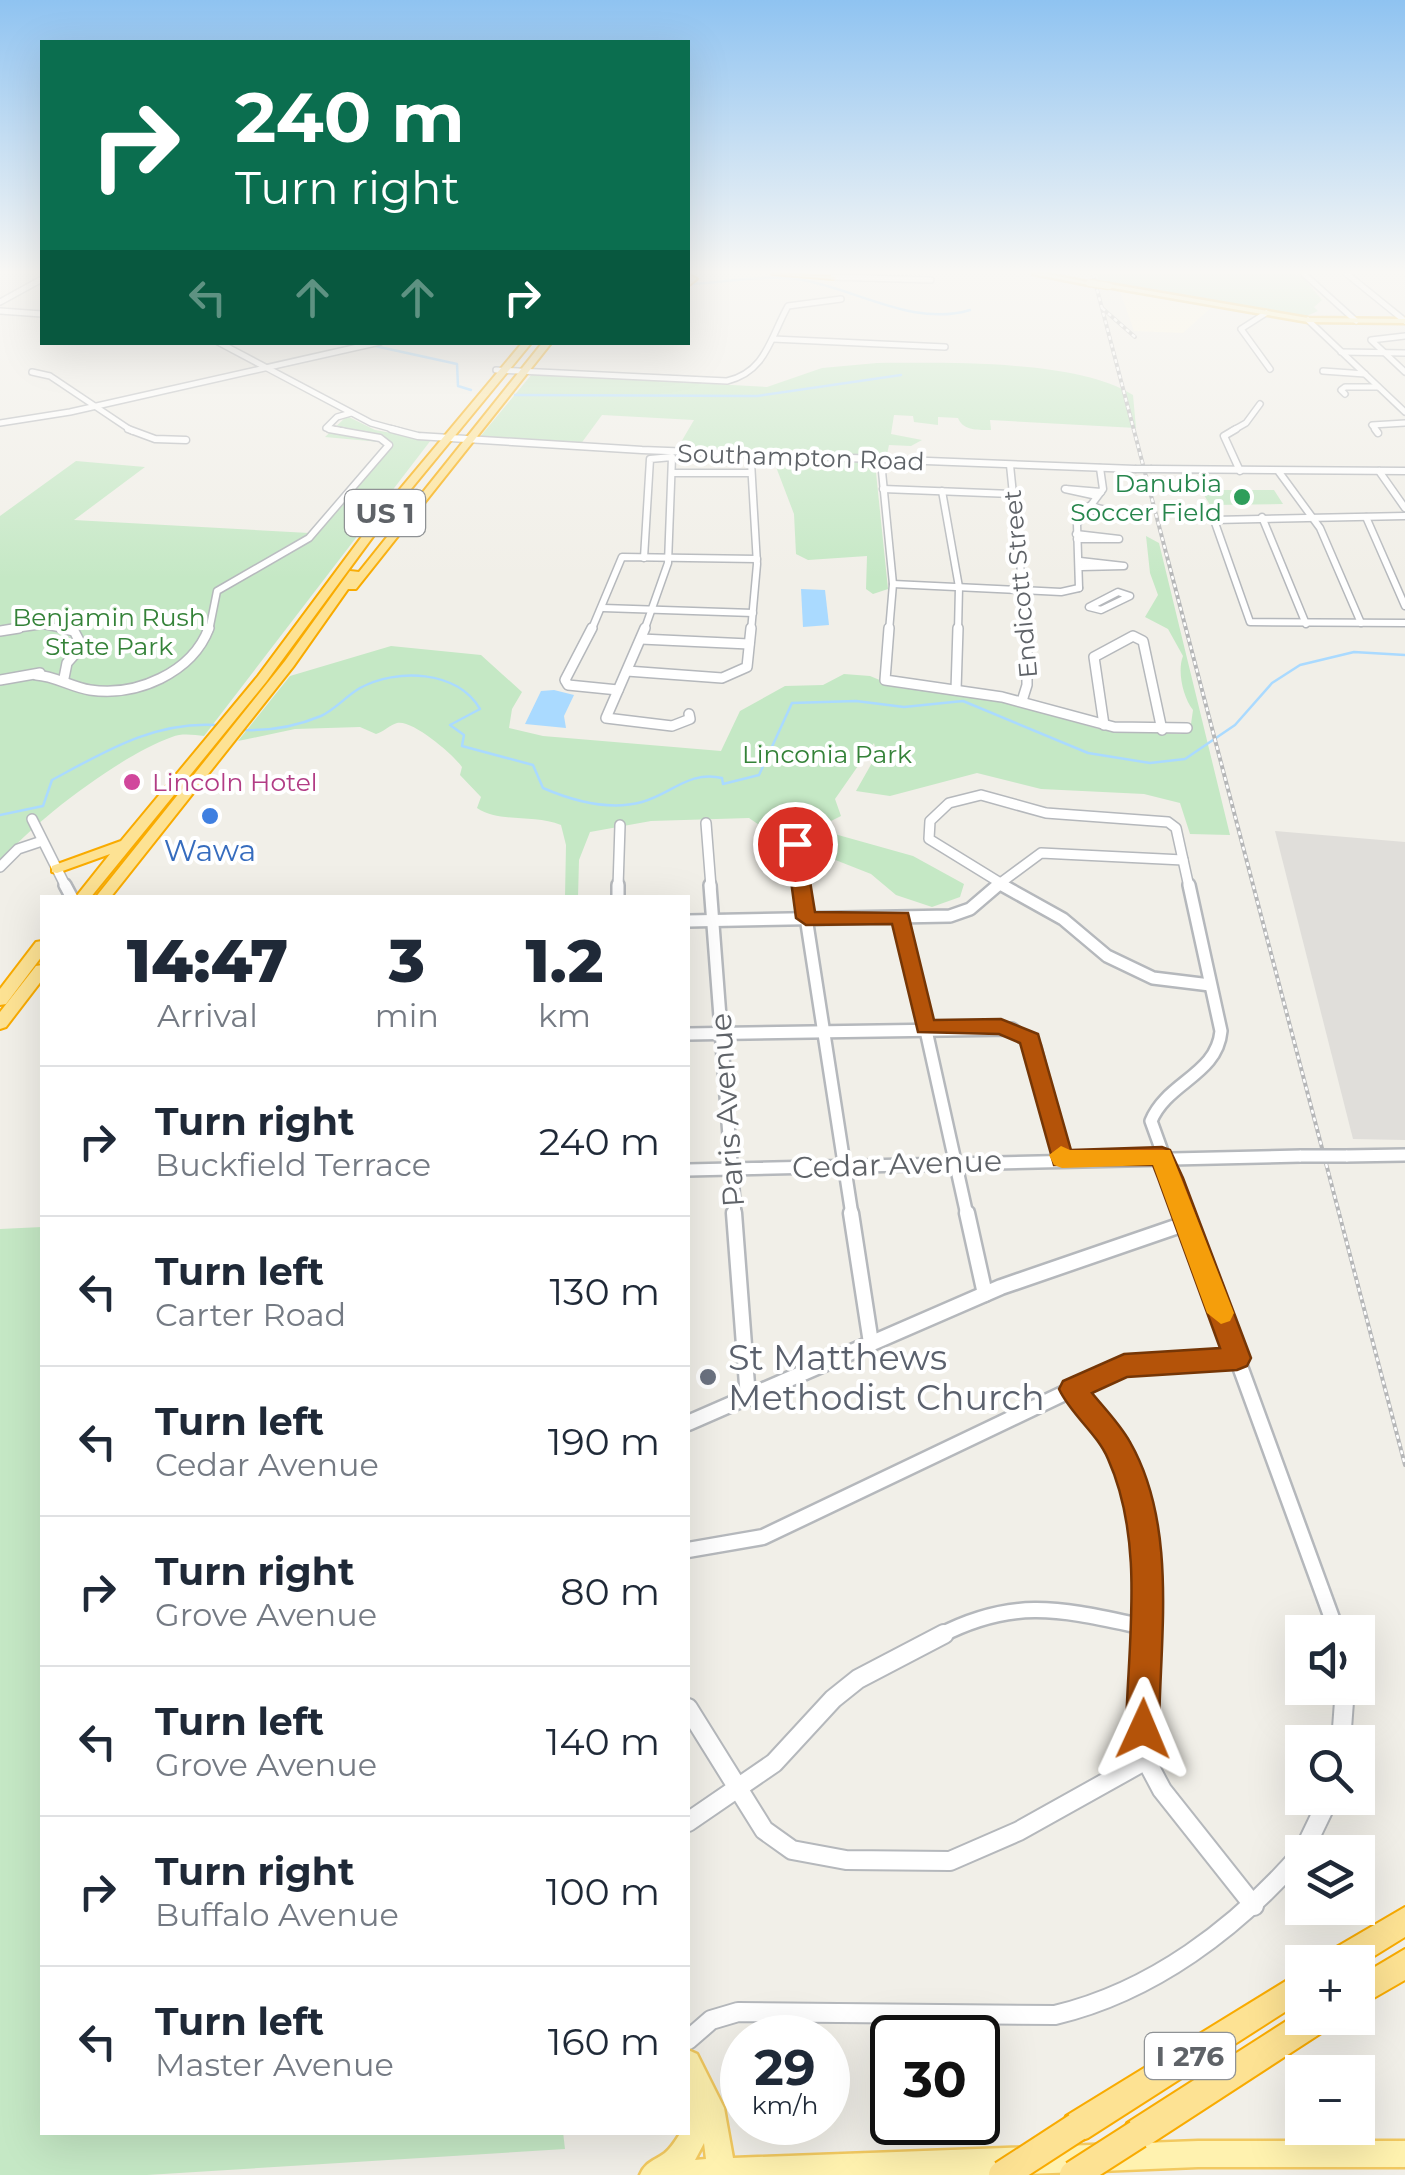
<!DOCTYPE html>
<html lang="en">
<head>
<meta charset="utf-8">
<style>
	body { margin:0; font-family:Montserrat,sans-serif; background:#f2f2f3; color:#1f2937; height:100vh; display:flex; flex-direction:column; font-size:38px; white-space:nowrap }
	* { box-sizing:border-box; margin:0 }
	p { font-size:32px; color:#747a83 }
	.icon { flex:none; width:55px; height:55px; fill:none; stroke:currentColor; stroke-width:2; stroke-linecap:round; stroke-linejoin:round }
	.map { position:relative; flex:1; overflow:hidden }
	.side { position:absolute; left:40px; top:895px; width:650px; height:1240px; display:flex; flex-direction:column; background:#fff; border-radius:0px; box-shadow:0 10px 40px #0002 }
	.side>* { flex:none }
	.hud { position:absolute; left:40px; top:40px; width:650px; height:305px; border-radius:0px; box-shadow:0 10px 40px #0002; background:#0b6e4f; color:#fff; overflow:hidden }
	.buttons { position:absolute; left:1285px; top:1615px; display:grid; gap:20px }
	.buttons a { display:grid; place-items:center; width:90px; height:90px; border-radius:0px; background:#fff; box-shadow:0 10px 40px #0002; font-size:50px }
	.speed { position:absolute; left:720px; top:2015px; display:flex; gap:20px; font-size:50px; font-weight:700; text-align:center }
	.speed>* { display:grid; place-content:center; width:130px; height:130px; border-radius:50%; background:#fff; box-shadow:0 10px 40px #0002; line-height:1 }
	.speed small { font-size:25px; font-weight:400 }
	.speed .limit { border:5px solid #111; border-radius:15px; background:#fff; color:#111 }
	.pin { position:absolute; display:grid; place-items:center; width:85px; height:85px; color:#fff; margin:-42px; border:5px solid #fff; border-radius:50%; box-shadow:0 2px 10px #0007 }
	.me { position:absolute; width:110px; margin:-55px; rotate:1deg; stroke-linejoin:round; filter:drop-shadow(0 0 8px #0008) }
	.turn { display:flex; align-items:center; gap:35px; height:210px; padding:0 30px; font-size:45px }
	.turn .icon { width:130px; height:130px; stroke-width:2.5 }
	.turn b { display:block; font-size:70px; line-height:85px }
	.lanes { display:flex; align-items:center; height:95px; padding:0 30px; background:#0003; justify-content:center; gap:50px; direction:ltr }
	.lanes .off { opacity:.35 }
	.eta { display:flex; justify-content:space-evenly; align-items:center; height:170px; text-align:center }
	.eta b { font-size:60px; font-weight:800; line-height:70px }
	ul { padding:0; list-style:none }
	li { display:flex; align-items:center; gap:30px; height:150px; padding:0 30px; border-top:2px solid #e0e1e3 }
	li div { flex:1 }
	li b { display:block; font-size:38px }
	li em { font-style:normal }
	.map>svg:first-child { display:block }
</style>
</head>
<body>
<div class="map">
<svg width="1405" height="2175" viewBox="0 0 1405 2175">
	<rect width="100%" height="100%" fill="#f1efe8"/>
	<path fill="#fef7e0" d="M1119 289 1214 305 1183 333 1134 331Z"/>
	<path fill="#e0deda" d="M1275 831 1405 842V1140L1353 1139Z"/>
	<g fill="#c5e8c5">
		<path d="M1097 274H1293L1302 276 1322 300 1314 307 1318 311 1302 318 1099 282Z"/>
		<path d="M877 363C945 363 1077 359 1133 395L1136 428 990 420 991 430C979 430 963 431 958 418L938 417V425L914 422 913 416 894 415 891 434 922 440 911 446 889 445 886 459 677 449 694 420 602 415 580 445 479 438 532 374 767 387 822 368Z"/>
		<path d="M347 416 375 430 431 440 204 736C194 735 182 733 172 737 121 755 34 821 0 862V516L76 461 145 467 74 520 309 533 389 448 380 442 325 437Z"/>
		<path d="M773 459 875 463 888 589 873 594 866 589 867 556 808 560 796 554 794 514Z"/>
		<path d="M1201 490H1274L1283 504 1210 505Z"/>
		<path d="M1146 536 1159 543 1230 835 1190 834 1180 803 1144 794 1041 789 977 773 890 796 856 791 877 754 874 743 835 799 841 816 821 826 831 833 913 856 964 884 960 897 932 907 896 895 871 874 777 837 749 818 651 821 590 832 579 860 578 897H565L566 845 561 825C534 814 499 823 477 808L481 797 460 775 462 767C454 755 412 719 397 723 390 725 383 732 376 734L360 727 295 729 238 741 290 676 391 646 481 655 522 692 512 709 509 728 543 736 721 751 740 711 785 686 823 685 844 674 870 676 899 688 985 697 1099 729 1181 734 1191 724 1193 710C1183 697 1177 671 1183 656L1168 629 1145 617 1158 595 1150 573Z"/>
		<path d="M42 1227V2132H563L565 2149 147 2175H0V1229Z"/>
	</g>
	<g fill="#aadaff">
		<path d="M801 589 825 590 829 625 803 627Z"/>
		<path d="M554 690 574 695 564 716 566 728 525 724 541 691Z"/>
	</g>
	<g fill="none" stroke-linecap="round" stroke-linejoin="round">
		<g stroke="#aadaff" stroke-width="2.5">
			<path d="M693 284C727 282 769 274 803 280 858 290 914 327 970 310"/>
			<path d="M375 346 457 364 458 386 471 390"/>
			<path d="M515 395 757 396 901 375"/>
			<path d="M244 730C270 731 297 726 321 716 336 709 346 696 360 688 397 668 457 670 480 709L450 725 464 735 462 746 533 765 543 788C573 801 609 811 642 802 671 794 690 770 722 778L723 784 759 775 792 703 856 701 904 707 963 701 1088 753 1150 763 1185 759 1235 725 1272 683 1300 665 1354 652 1405 655"/>
			<path d="M0 815 43 806 52 780C106 751 154 721 217 725"/>
		</g>
		<defs>
			<g id="minor-far5">
				<path d="M1304 274 1356 321"/>
				<path d="M1347 274 1405 321"/>
				<path d="M833 277 931 280"/>
				<path d="M0 302 42 279"/>
				<path d="M0 311 42 314"/>
				<path d="M1266 313 1241 329 1270 369"/>
				<path d="M1308 320 1405 412"/>
				<path d="M1405 336 1371 340 1405 372"/>
				<path d="M773 339 945 347"/>
				<path d="M218 342 371 423 400 431"/>
				<path d="M1341 352 1405 353"/>
				<path d="M496 370 727 381C766 372 770 338 788 306L841 299"/>
				<path d="M1323 371 1365 374"/>
				<path d="M32 372 50 376 132 431"/>
				<path d="M1345 394 1341 390 1345 387H1378"/>
				<path d="M0 423 70 412 380 342"/>
				<path d="M343 431 326 428 337 417 351 413"/>
				<path d="M1232 431 1246 423 1260 404"/>
				<path d="M1377 431 1372 425 1405 423"/>
			</g>
			<g id="minor-far4">
				<path d="M128 429 155 439 186 440"/>
				<path d="M391 429 418 436 642 450 1135 469"/>
				<path d="M1236 429 1224 436 1240 471"/>
				<path d="M1375 429 1378 433"/>
				<path d="M881 461 893 584 889 631"/>
				<path d="M1010 465 1027 631"/>
				<path d="M1152 469 1405 471"/>
				<path d="M1379 471 1405 508"/>
				<path d="M1279 472 1320 528 1361 623"/>
				<path d="M673 473H750"/>
				<path d="M883 489 1012 494"/>
				<path d="M942 491 959 587 958 631"/>
				<path d="M1097 496 1065 489 1101 492"/>
				<path d="M1086 510 1114 512 1089 506"/>
				<path d="M1405 516 1214 520 1250 622 1405 623"/>
				<path d="M1262 517 1306 624"/>
				<path d="M1366 517 1405 606"/>
				<path d="M1076 534 1119 539H1077"/>
				<path d="M644 558 650 459 672 457 668 563 644 631"/>
				<path d="M1080 561 1124 566 1081 567"/>
				<path d="M893 584 1061 592 1079 588"/>
				<path d="M1079 588 1077 524 1103 489 1100 468"/>
				<path d="M1118 592 1130 596 1101 610 1089 607Z"/>
				<path d="M603 608 753 613"/>
				<path d="M1 631 43 625 74 631"/>
				<path d="M209 631 217 591 309 538 389 445 380 438 329 429"/>
				<path d="M591 631 622 557 757 559"/>
				<path d="M751 631 757 564 751 462"/>
			</g>
			<g id="minor-far3">
				<path d="M61 628 74 631 82 646 67 663 64 678"/>
				<path d="M592 628 565 680 568 685 618 690"/>
				<path d="M645 628 606 718 672 726 690 719 689 714"/>
				<path d="M889 628 885 680 1002 697 1114 727 1187 728"/>
				<path d="M0 631 19 628"/>
				<path d="M641 639 749 644"/>
				<path d="M627 671 722 678 747 667 751 628"/>
				<path d="M36 675C55 676 71 687 90 690 136 697 192 673 209 628"/>
				<path d="M0 680 40 673"/>
				<path d="M956 690 958 628"/>
				<path d="M1022 701 1027 685V628"/>
				<path d="M1104 725 1094 657 1133 636 1143 641 1162 730"/>
				<path d="M32 819 66 887"/>
				<path d="M706 823 711 887"/>
				<path d="M795 844 802 887"/>
				<path d="M0 867 18 849 42 841"/>
				<path d="M618 887 620 825"/>
				<path d="M995 887 1041 853 1183 860"/>
				<path d="M1007 887 929 839 930 821 949 803 981 795 1046 813 1168 822 1176 828 1189 887"/>
			</g>
			<g id="minor-far2">
				<path d="M65 885 72 898"/>
				<path d="M710 885 735 1215"/>
				<path d="M801 885 852 1215"/>
				<path d="M1002 885 1063 919 1107 956 1153 978 1210 985"/>
				<path d="M618 898V885"/>
				<path d="M901 918 967 1215"/>
				<path d="M688 921 950 916 970 909 998 885"/>
				<path d="M688 1034 1012 1029 1035 1047 1062 1159"/>
				<path d="M1346 1156 1405 1155"/>
				<path d="M688 1170 1301 1156"/>
				<path d="M1185 1215 1151 1121C1167 1082 1217 1075 1221 1031L1189 885"/>
			</g>
			<g id="minor-far1">
				<path d="M734 1213 748 1398"/>
				<path d="M851 1213 871 1343"/>
				<path d="M967 1213 985 1294"/>
				<path d="M1184 1213 1337 1632"/>
				<path d="M1073 1389 1119 1449 1142 1512 1144 1636"/>
				<path d="M688 1423 1001 1287 1187 1223"/>
				<path d="M688 1550 763 1537 1115 1369 1237 1358"/>
				<path d="M939 1636C1016 1596 1064 1610 1145 1627"/>
			</g>
			<g id="minor">
				<path d="M1144 1634 1146 1760 1162 1790 1254 1906"/>
				<path d="M688 1708 764 1830 792 1850 846 1860 950 1861 1019 1831 1146 1760"/>
				<path d="M1341 1742 1345 1688"/>
				<path d="M688 1822 774 1763 833 1699 858 1679 944 1634"/>
				<path d="M1303 1852 1329 1798"/>
				<path d="M688 2040 711 2020 738 2012 1055 2015C1152 1992 1237 1928 1302 1853"/>
			</g>
			<g id="major">
				<path d="M1033 274H1047L1092 283 1089 285Z"/>
				<path d="M1109 284 1308 318 1405 319V323L1308 322 1107 287Z"/>
				<path d="M688 2050 697 2054 724 2108 733 2158 1198 2141H1405V2167H1198L1001 2175H640C645 2162 654 2161 665 2153 672 2147 676 2140 681 2132H688ZM704 2143 706 2159 695 2160Z"/>
			</g>
			<g id="highway">
				<path d="M688 274 697 279 688 286Z"/>
				<path d="M772 274 837 277 833 279Z"/>
				<path d="M523 342H532L383 523 266 682 90 898H75L110 854 57 873 52 872V866L121 841 258 676 375 519Z"/>
				<path d="M543 342H552L356 589H348L293 667 110 898H95L285 661 350 571 359 572Z"/>
				<path d="M42 941V956L6 1004 0 1005V989L36 942Z"/>
				<path d="M42 965V980L6 1027 0 1029V1012L36 966Z"/>
				<path d="M1405 1907V1937L1358 1966V1962H1324L1328 1952Z"/>
				<path d="M1405 1949V1980L1358 2007V1977Z"/>
				<path d="M1302 1971V2001L1088 2138 1077 2142 1066 2138 1062 2127 1066 2116Z"/>
				<path d="M1302 2011V2018H1334L1329 2028 1149 2145 1138 2149 1127 2145 1123 2134 1127 2123Z"/>
			</g>
		</defs>
		<use href="#minor-far5" stroke="#b5b8bc" stroke-width="8"/>
		<use href="#minor-far4" stroke="#b5b8bc" stroke-width="9"/>
		<use href="#minor-far3" stroke="#b5b8bc" stroke-width="12"/>
		<use href="#minor-far2" stroke="#b5b8bc" stroke-width="16"/>
		<use href="#minor-far1" stroke="#b5b8bc" stroke-width="19"/>
		<use href="#minor" stroke="#b5b8bc" stroke-width="22"/>
		<use href="#major" stroke="#f2c960" stroke-width="5"/>
		<use href="#highway" stroke="#f9ab00" stroke-width="4"/>
		<use href="#minor-far5" stroke="#fff" stroke-width="5"/>
		<use href="#minor-far4" stroke="#fff" stroke-width="6"/>
		<use href="#minor-far3" stroke="#fff" stroke-width="9"/>
		<use href="#minor-far2" stroke="#fff" stroke-width="11"/>
		<use href="#minor-far1" stroke="#fff" stroke-width="14"/>
		<use href="#minor" stroke="#fff" stroke-width="18"/>
		<use href="#major" fill="#fff2af" fill-rule="evenodd"/>
		<use href="#highway" fill="#fde293" fill-rule="evenodd"/>
		<defs>
			<g id="rail">
				<path d="M1093 274 1405 1465"/>
				<path d="M1102 308 1135 337"/>
			</g>
		</defs>
		<use href="#rail" stroke="#b6b7b8" stroke-width="4"/>
		<use href="#rail" stroke="#fff" stroke-width="2.5" stroke-dasharray="4" stroke-linecap="butt"/>
		<defs>
			<path id="minor-bridge-far1" d="M1135 469H1152"/>
			<path id="minor-bridge" d="M1301 1156H1346"/>
			<path id="major-bridge" d="M1089 283 1109 286"/>
			<g id="highway-bridge">
				<path d="M1003 2175 1077 2127"/>
				<path d="M1074 2175 1138 2134"/>
			</g>
		</defs>
		<use href="#minor-bridge-far1" stroke="#b5b8bc" stroke-width="9" stroke-linecap="butt"/>
		<use href="#minor-bridge" stroke="#b5b8bc" stroke-width="16" stroke-linecap="butt"/>
		<use href="#major-bridge" stroke="#f2c960" stroke-width="9" stroke-linecap="butt"/>
		<use href="#highway-bridge" stroke="#f9ab00" stroke-width="32" stroke-linecap="butt"/>
		<use href="#minor-bridge-far1" stroke="#fff" stroke-width="6"/>
		<use href="#minor-bridge" stroke="#fff" stroke-width="11"/>
		<use href="#major-bridge" stroke="#fff2af" stroke-width="6"/>
		<use href="#highway-bridge" stroke="#fde293" stroke-width="28"/>
	</g>
	<linearGradient id="sky" x2="0" y2="1"><stop stop-color="#8fc3f1"/><stop offset="0.47" stop-color="#f9f8f5"/><stop offset="1" stop-color="#f9f8f5" stop-opacity="0"/></linearGradient>
	<rect width="1405" height="579" fill="url(#sky)"/>
	<path fill="#b45309" stroke="#753606" stroke-width="2.5" d="M795 839 804 844 815 912 908 913 934 1020 1001 1019 1038 1034 1071 1150 1162 1147 1170 1150 1183 1178 1251 1358 1247 1366 1237 1370 1127 1377 1092 1393C1105 1409 1120 1424 1130 1442 1178 1526 1160 1636 1159 1729L1155 1741 1143 1746 1131 1741 1126 1729C1128 1641 1145 1542 1108 1459 1097 1433 1071 1415 1059 1389L1063 1381 1124 1354 1220 1348 1158 1178 1153 1165H1054L1020 1043 999 1034 918 1032 892 924 806 925 796 918 786 844Z"/>
	<path fill="#f59e0b" d="M1061 1146 1070 1150H1170L1234 1313 1230 1321 1221 1324 1207 1313 1153 1165 1062 1168 1054 1165 1049 1155Z"/>
	<circle fill="#2e9e5b" stroke="#fff" stroke-width="4" cx="1242" cy="497" r="10"/>
	<circle fill="#d1479c" stroke="#fff" stroke-width="4" cx="132" cy="782" r="10"/>
	<circle fill="#3f7fe0" stroke="#fff" stroke-width="4" cx="210" cy="816" r="10"/>
	<circle fill="#6b7280" stroke="#fff" stroke-width="4" cx="708" cy="1377" r="10"/>
	<g text-anchor="middle" dominant-baseline="central" stroke-width="8" stroke-linejoin="round" paint-order="stroke">
		<g font-size="25" fill="#5f6368" stroke="#fff">
			<text transform="translate(801 457) rotate(2)">Southampton Road</text>
			<text transform="translate(1020 584) rotate(-95)">Endicott Street</text>
		</g>
		<g font-size="25" fill="#27864d" stroke="#fff" text-anchor="end">
			<text x="1222" y="483">Danubia<tspan x="1222" dy="29">Soccer Field</tspan></text>
		</g>
		<g font-size="25" fill="#348238" stroke="#fff">
			<text x="109" y="617">Benjamin Rush<tspan x="109" dy="29">State Park</tspan></text>
			<text x="827" y="754">Linconia Park</text>
		</g>
		<g font-size="25" fill="#b23c85" stroke="#fff" text-anchor="start">
			<text x="152" y="782">Lincoln Hotel</text>
		</g>
		<g fill="#fff" stroke="#8f9295" stroke-width="2.5">
			<rect x="345" y="490" width="80" height="46" rx="8"/>
			<rect x="1145" y="2033" width="90" height="46" rx="8"/>
		</g>
		<g font-size="28" font-weight="bold" fill="#5f6368">
			<text x="385" y="513">US 1</text>
			<text x="1190" y="2056">I 276</text>
		</g>
		<g font-size="30" fill="#366cbe" stroke="#fff">
			<text x="210" y="850">Wawa</text>
		</g>
		<g font-size="30" fill="#5f6368" stroke="#fff">
			<text transform="translate(727 1110) rotate(-94)">Paris Avenue</text>
			<text transform="translate(897 1164) rotate(-2)">Cedar Avenue</text>
		</g>
		<g font-size="35" fill="#5b616d" stroke="#fff" text-anchor="start">
			<text x="728" y="1357">St Matthews<tspan x="728" dy="40">Methodist Church</tspan></text>
		</g>
	</g>
</svg>
<div class="buttons">
<a><svg class="icon" aria-label="sound" viewBox="0 0 24 24"><path d="M4 9h4l5-4v14l-5-4H4zM17 9q2 3 0 6"/></svg></a>
<a><svg class="icon" aria-label="search" viewBox="0 0 24 24"><circle cx="10" cy="10" r="6"/><path d="M15 15l6 6"/></svg></a>
<a><svg class="icon" aria-label="layers" viewBox="0 0 24 24"><path d="M12 4l9 5-9 5-9-5zM3 14l9 5 9-5"/></svg></a>
<a>+</a>
<a>−</a>
</div>
<div class="speed"><div>29<small>km/h</small></div><div class="limit">30</div></div>
<div class="pin" style="left:795px;top:844px;background:#d93025"><svg class="icon" aria-label="arrive" viewBox="0 0 24 24"><path d="M6 21V4h12l-3 4 3 4H6"/></svg></div>
<svg class="me" style="left:1143px;top:1729px" viewBox="-20 -20 40 40"><path d="M0-17L14 15 0 8-14 15z" fill="#b45309" stroke="#fff" stroke-width="4"/></svg>
<div class="hud">
<div class="turn"><svg class="icon" aria-label="right" viewBox="0 0 24 24"><path d="M7 20v-9h11M14 6l5 5-5 5"/></svg><div><b>240 m</b>Turn right</div></div>
<div class="lanes"><svg class="icon off" aria-label="left" viewBox="0 0 24 24"><path d="M17 20v-9H6M10 6l-5 5 5 5"/></svg><svg class="icon off" aria-label="ahead" viewBox="0 0 24 24"><path d="M12 20V5M6 11l6-6 6 6"/></svg><svg class="icon off" aria-label="ahead" viewBox="0 0 24 24"><path d="M12 20V5M6 11l6-6 6 6"/></svg><svg class="icon" aria-label="right" viewBox="0 0 24 24"><path d="M7 20v-9h11M14 6l5 5-5 5"/></svg></div>
</div>
<section class="side">
<div class="eta">
<div><b>14:47</b><p>Arrival</p></div>
<div><b>3</b><p>min</p></div>
<div><b>1.2</b><p>km</p></div>
</div>
<ul>
<li><svg class="icon" aria-label="right" viewBox="0 0 24 24"><path d="M7 20v-9h11M14 6l5 5-5 5"/></svg><div><b>Turn right</b><p>Buckfield Terrace</p></div><em>240 m</em></li>
<li><svg class="icon" aria-label="left" viewBox="0 0 24 24"><path d="M17 20v-9H6M10 6l-5 5 5 5"/></svg><div><b>Turn left</b><p>Carter Road</p></div><em>130 m</em></li>
<li><svg class="icon" aria-label="left" viewBox="0 0 24 24"><path d="M17 20v-9H6M10 6l-5 5 5 5"/></svg><div><b>Turn left</b><p>Cedar Avenue</p></div><em>190 m</em></li>
<li><svg class="icon" aria-label="right" viewBox="0 0 24 24"><path d="M7 20v-9h11M14 6l5 5-5 5"/></svg><div><b>Turn right</b><p>Grove Avenue</p></div><em>80 m</em></li>
<li><svg class="icon" aria-label="left" viewBox="0 0 24 24"><path d="M17 20v-9H6M10 6l-5 5 5 5"/></svg><div><b>Turn left</b><p>Grove Avenue</p></div><em>140 m</em></li>
<li><svg class="icon" aria-label="right" viewBox="0 0 24 24"><path d="M7 20v-9h11M14 6l5 5-5 5"/></svg><div><b>Turn right</b><p>Buffalo Avenue</p></div><em>100 m</em></li>
<li><svg class="icon" aria-label="left" viewBox="0 0 24 24"><path d="M17 20v-9H6M10 6l-5 5 5 5"/></svg><div><b>Turn left</b><p>Master Avenue</p></div><em>160 m</em></li>
</ul>
</section>
</div>
</body>
</html>
